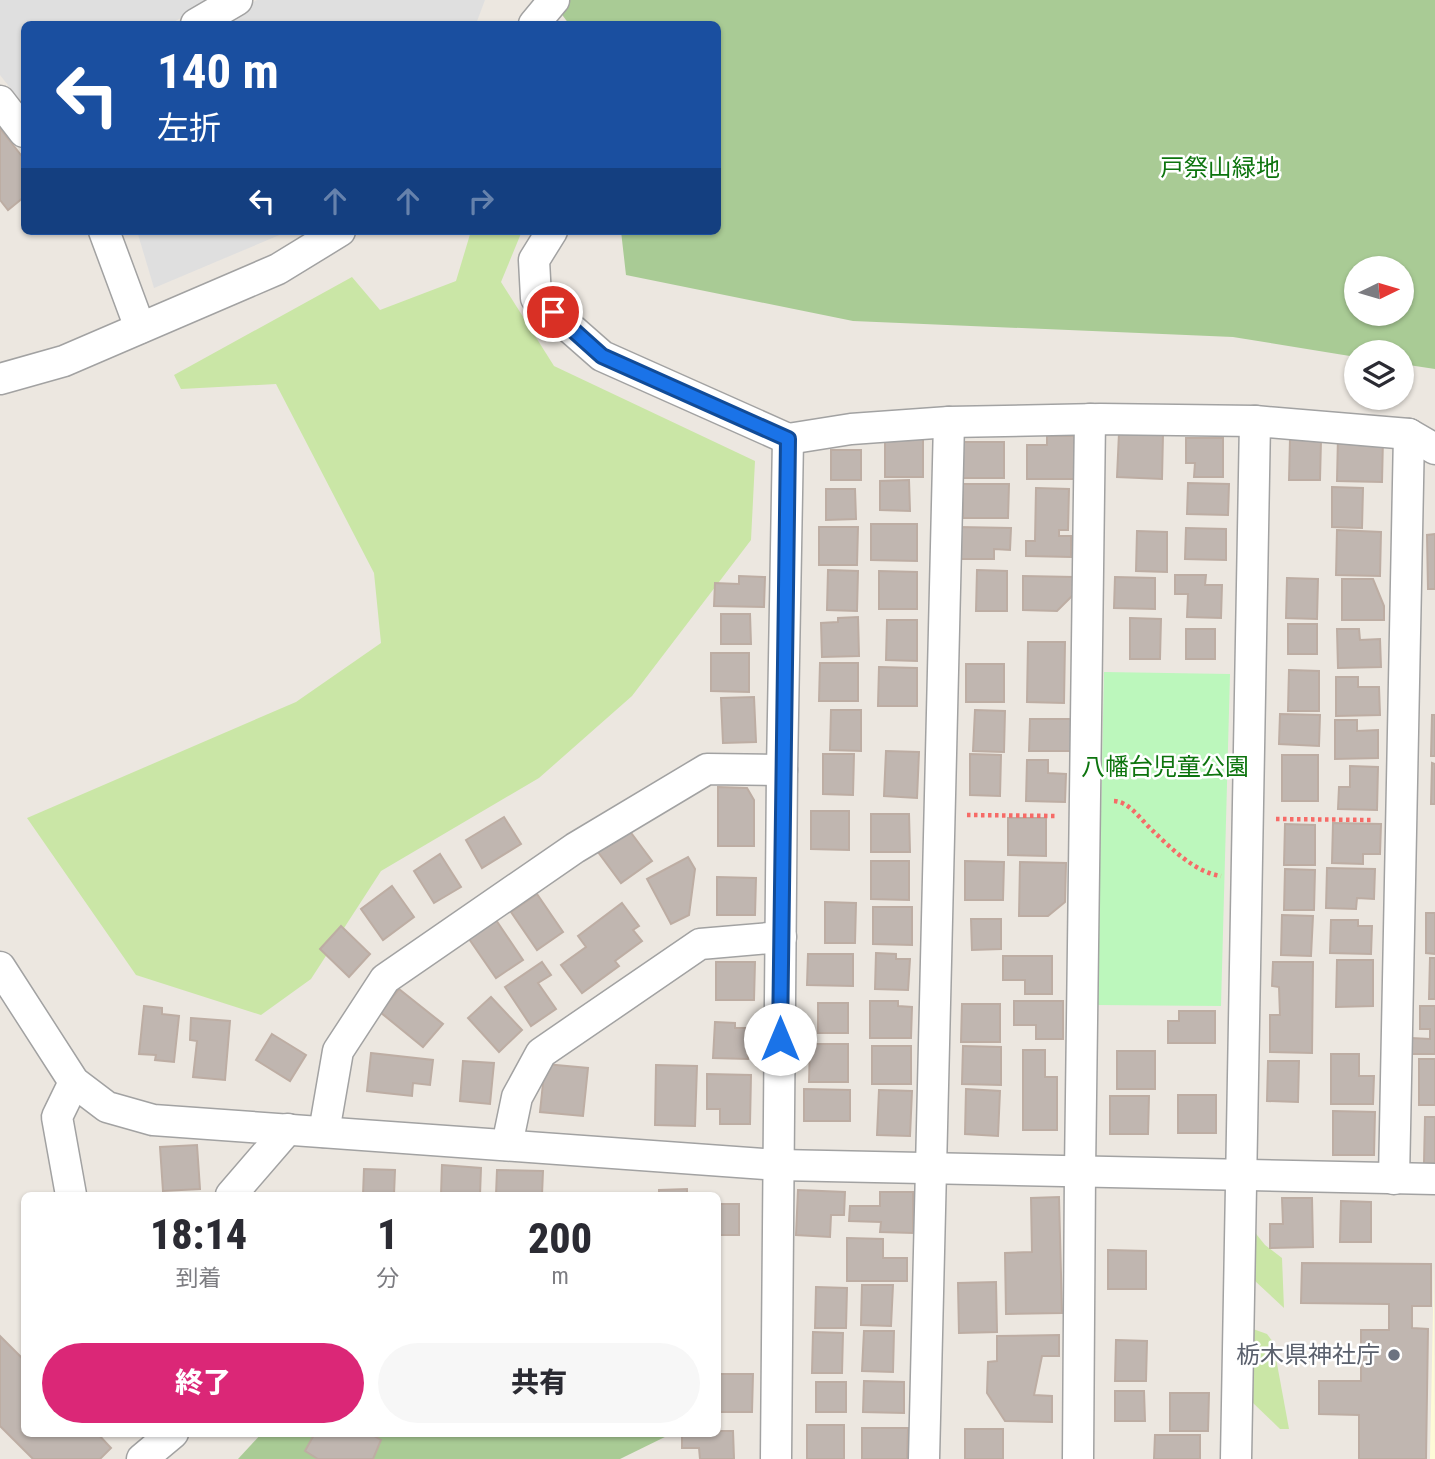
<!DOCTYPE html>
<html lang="ja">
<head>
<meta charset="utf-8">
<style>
	body { margin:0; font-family:"Roboto Condensed","Noto Sans JP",sans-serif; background:#f7f7f7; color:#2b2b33; height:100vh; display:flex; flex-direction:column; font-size:26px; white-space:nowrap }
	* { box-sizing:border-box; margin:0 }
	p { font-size:23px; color:#7c7c81 }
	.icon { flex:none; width:38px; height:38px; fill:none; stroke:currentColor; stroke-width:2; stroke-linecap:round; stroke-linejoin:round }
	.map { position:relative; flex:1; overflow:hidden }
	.side { position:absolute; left:21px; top:1192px; width:700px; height:245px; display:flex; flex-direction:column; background:#fff; border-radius:10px; box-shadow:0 2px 5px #0004 }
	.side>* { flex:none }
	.top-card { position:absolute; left:21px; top:21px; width:700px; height:214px; border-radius:10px; box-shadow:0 2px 5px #0004; background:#1a4fa0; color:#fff; overflow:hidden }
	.needle { width:46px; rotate:85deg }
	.buttons { position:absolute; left:1344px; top:256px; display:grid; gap:14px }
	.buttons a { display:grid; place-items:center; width:70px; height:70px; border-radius:50%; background:#fff; box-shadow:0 2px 5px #0004; font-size:35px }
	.pin { position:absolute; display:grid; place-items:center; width:60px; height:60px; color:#fff; margin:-30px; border:4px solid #fff; border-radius:50%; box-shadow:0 2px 7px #0007 }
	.me { position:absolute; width:77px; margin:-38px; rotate:0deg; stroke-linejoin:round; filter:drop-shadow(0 0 5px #0008) }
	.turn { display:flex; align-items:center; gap:24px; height:147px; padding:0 21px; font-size:32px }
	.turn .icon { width:91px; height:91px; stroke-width:2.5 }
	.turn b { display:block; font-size:49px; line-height:60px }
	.lanes { display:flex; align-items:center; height:66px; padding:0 21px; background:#0003; justify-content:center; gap:35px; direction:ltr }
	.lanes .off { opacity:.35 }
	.eta { display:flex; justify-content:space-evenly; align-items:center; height:119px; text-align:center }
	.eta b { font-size:42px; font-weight:800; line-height:49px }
	.cta { display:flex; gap:14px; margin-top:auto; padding:14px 21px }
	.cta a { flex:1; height:80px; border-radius:42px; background:#db2777; color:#fff; font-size:28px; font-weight:800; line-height:80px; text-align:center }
	.cta a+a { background:#f7f7f7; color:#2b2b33 }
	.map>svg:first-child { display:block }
</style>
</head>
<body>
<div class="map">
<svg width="1435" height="1459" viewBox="0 0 1435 1459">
	<rect width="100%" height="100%" fill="#ece7e0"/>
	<path fill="#fefbd7" d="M1434 1262 1435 1459H1430Z"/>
	<g fill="#cae6a6">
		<path d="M471 231H522L501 282 554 366 755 461 751 540 632 696 539 778 381 871 311 979 261 1015 136 975 27 818 296 702 381 643 374 573 276 384 181 389 174 375 352 277 380 310 456 281Z"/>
		<path d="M1249 1225 1265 1245 1282 1258 1284 1308 1255 1281 1249 1264Z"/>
		<path d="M1253 1329 1267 1334 1273 1342 1289 1429H1280L1252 1402Z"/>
	</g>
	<g fill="#a9cb95" fill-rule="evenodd">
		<path d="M551 0H1435V369L1402 364V352H1356V357L1233 337 853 321 626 275 621 231H718V24H569ZM1356 268H1402V313H1356Z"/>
		<path d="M262 1433H673L620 1459H238Z"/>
	</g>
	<path fill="#bcf7bc" d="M1104 672 1230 674 1221 1006 1097 1005Z"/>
	<g fill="#dfdfdf">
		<path d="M0 0H213L170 24H24V100H20L0 75Z"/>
		<path d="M257 0H485L476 24H217Z"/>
		<path d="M137 231H289L154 288Z"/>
	</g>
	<g fill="#c0b6b0" stroke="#bdada3" stroke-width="2">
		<path d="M0 128 24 159V197L8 210 0 200Z"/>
		<path d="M1119 433 1163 434 1162 479 1117 477Z"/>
		<path d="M1047 436H1074V479H1027V445H1047Z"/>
		<path d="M1338 436 1383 438 1382 482 1337 481Z"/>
		<path d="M1186 438H1223V477H1194L1195 463H1186Z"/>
		<rect x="885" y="439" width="38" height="38"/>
		<path d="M1290 439 1321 440 1320 480H1289Z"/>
		<rect x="958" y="442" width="46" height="36"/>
		<rect x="831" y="450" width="30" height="30"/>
		<path d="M909 480 910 511 880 510V481Z"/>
		<path d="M1188 483 1229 484 1228 515 1187 514Z"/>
		<path d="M963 484H1009L1008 518H963Z"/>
		<path d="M1332 487 1363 488 1362 528 1332 527Z"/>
		<path d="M1036 488 1069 489 1068 530H1059V536H1071V557L1026 556V541H1035Z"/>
		<path d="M826 489H855L856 519 826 520Z"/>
		<path d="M871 524H917V561L871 560Z"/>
		<path d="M819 527H858L857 565H819Z"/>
		<path d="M959 527 1011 528 1010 550 994 549V559H958Z"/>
		<path d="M1186 528 1226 529V560L1185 559Z"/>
		<path d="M1337 530 1381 532 1380 576 1336 575Z"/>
		<path d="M1137 531 1167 532V572L1136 571Z"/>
		<path d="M1435 534V589H1428L1427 535Z"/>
		<path d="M828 570 858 571 857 611 827 610Z"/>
		<path d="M977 570 1007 571V611H976Z"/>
		<path d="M879 571 917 572V609H879Z"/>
		<path d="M1175 575H1206L1205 585H1222L1221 618 1187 617 1188 594H1175Z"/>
		<path d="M739 576 765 577 764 607 714 606 715 583 739 584Z"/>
		<path d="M1023 576 1074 577 1073 595 1057 611 1023 610Z"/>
		<path d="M1115 577 1155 578V609L1114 608Z"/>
		<path d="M1287 578 1318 579 1317 619 1286 618Z"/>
		<path d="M1342 579H1373L1384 606V620H1342Z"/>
		<path d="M721 614H750L751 644H721Z"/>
		<path d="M858 617 859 656 822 657 821 623 838 622V618Z"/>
		<path d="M1130 618 1161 619 1160 659H1130Z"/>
		<path d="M887 620H917V661L886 660Z"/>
		<rect x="1288" y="624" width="29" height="30"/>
		<rect x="1186" y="629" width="29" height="30"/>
		<path d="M1337 629H1359L1360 640 1380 639 1381 667 1338 668Z"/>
		<path d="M1028 642H1065L1064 703 1027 702Z"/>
		<path d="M711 653H749V692L711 691Z"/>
		<path d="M820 663H858V701H819Z"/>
		<rect x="966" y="664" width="38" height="38"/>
		<path d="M879 667 917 668V706H878Z"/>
		<path d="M1289 670 1319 671V711H1288Z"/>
		<path d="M1336 677H1358V687H1379L1380 715 1336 716Z"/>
		<path d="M754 697 756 742 723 743 721 698Z"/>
		<path d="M831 710H861V751L830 750Z"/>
		<path d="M975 710 1005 711 1004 752 973 751Z"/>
		<path d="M1280 714 1320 715 1319 746 1279 744Z"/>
		<path d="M1432 715H1435V756H1431Z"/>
		<path d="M1030 719H1075V751H1029Z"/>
		<path d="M1335 720H1357V731L1378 730V758L1335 759Z"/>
		<path d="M886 751 919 752 917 798 884 796Z"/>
		<path d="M823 754H854L853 795 823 794Z"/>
		<path d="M970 754 1001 755 1000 796 970 795Z"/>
		<rect x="1282" y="755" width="36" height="46"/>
		<path d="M1027 760H1048V773L1066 774 1065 802 1026 801Z"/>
		<path d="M1432 763 1435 764V804H1431Z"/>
		<path d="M1350 766 1378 767 1377 810 1338 809 1339 787H1350Z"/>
		<path d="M718 787 747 788 754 800V846H718Z"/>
		<path d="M811 811H849V850L811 849Z"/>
		<path d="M871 814H909L910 852H871Z"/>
		<path d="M504 817 521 844 482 868 466 840Z"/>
		<path d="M1008 818H1046V856L1008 855Z"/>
		<path d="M1333 823 1381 824 1380 854H1363V864L1332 863Z"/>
		<path d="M1285 824 1315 825V865H1284Z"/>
		<path d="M629 830 652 861 621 883 598 852Z"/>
		<path d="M440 854 461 887 434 903 414 871Z"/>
		<path d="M688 857 695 869 689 915 671 924 647 879Z"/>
		<path d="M871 861H909V900L871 899Z"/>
		<path d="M965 861 1004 862 1003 900H965Z"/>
		<path d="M1020 862 1066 863 1065 902 1048 916H1019Z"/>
		<path d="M1327 868 1375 869 1374 899 1357 898 1356 909 1326 908Z"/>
		<path d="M1285 869 1315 870 1314 910H1284Z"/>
		<path d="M717 877 756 878 755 915H717Z"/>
		<path d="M392 886 414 917 383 940 361 909Z"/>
		<path d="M537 894 563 932 537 950 511 912Z"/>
		<path d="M825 902 856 903 855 943H825Z"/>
		<path d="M622 903 639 926 633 930 642 941 615 961 619 966 582 993 561 965 586 947 578 936Z"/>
		<path d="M873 907H912V945L873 944Z"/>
		<path d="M1426 913H1435V954L1426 953Z"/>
		<path d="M1282 915 1313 916 1311 956 1281 955Z"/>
		<path d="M494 917 523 960 496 978 467 936Z"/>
		<path d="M971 919H1001V949L972 950Z"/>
		<path d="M1331 920H1358V926H1372L1371 954 1330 953Z"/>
		<path d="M341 926 370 954 349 977 320 949Z"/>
		<path d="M876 953 896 954V959H910L908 990 875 989Z"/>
		<path d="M808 954H853V986L807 985Z"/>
		<path d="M1003 956H1052V994H1025V980H1003Z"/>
		<path d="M1430 958H1435V999H1429Z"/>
		<path d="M1337 960H1373V1006L1336 1007Z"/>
		<path d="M542 962 551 975 538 983 556 1009 531 1026 505 987Z"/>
		<path d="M716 962H755L754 1000H716Z"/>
		<path d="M1273 962H1313L1312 1053 1270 1052V1015H1280L1279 987 1272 986Z"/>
		<path d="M399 989 443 1024 423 1047 380 1012Z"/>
		<path d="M491 997 522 1030 499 1052 468 1018Z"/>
		<path d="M870 1001H898V1006L912 1007 911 1038H870Z"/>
		<path d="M1014 1001H1063V1039H1036V1025H1014Z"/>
		<rect x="818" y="1003" width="30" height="30"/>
		<path d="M962 1004H1000V1042H961Z"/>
		<path d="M144 1006 162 1008V1014L179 1016 174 1062 155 1060 156 1055 139 1054Z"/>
		<path d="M1420 1006H1435V1054H1411L1412 1038 1430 1039V1029H1420Z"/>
		<path d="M1179 1011H1215V1043H1168V1021H1179Z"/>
		<path d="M191 1018 230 1021 225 1080 193 1077 197 1041 190 1040Z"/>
		<path d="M715 1022 735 1023V1028H748V1059L713 1058Z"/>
		<path d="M272 1034 306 1055 290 1081 256 1060Z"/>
		<path d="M810 1044H848V1082H809Z"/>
		<rect x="872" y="1046" width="39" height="38"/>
		<path d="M963 1046 1001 1047V1085L962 1084Z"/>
		<path d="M1023 1050H1045V1077H1057V1130H1023Z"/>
		<rect x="1117" y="1051" width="38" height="38"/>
		<path d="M371 1053 433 1060 430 1085 413 1083 412 1096 367 1091Z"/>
		<path d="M1331 1054H1359V1076H1374L1373 1104H1331Z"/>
		<rect x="1419" y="1059" width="16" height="46"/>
		<path d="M463 1061 494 1063 490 1104 460 1101Z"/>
		<path d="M1268 1061H1299L1298 1102 1267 1101Z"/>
		<path d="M545 1064 588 1068 583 1116 540 1112Z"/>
		<path d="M656 1065 697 1066 695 1126 655 1125Z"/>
		<path d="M707 1074 751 1075 750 1124H720V1109H707Z"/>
		<path d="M804 1089 850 1090V1121H804Z"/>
		<path d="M966 1089 1000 1091 998 1136 965 1134Z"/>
		<path d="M879 1090 912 1091 910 1136 877 1135Z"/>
		<rect x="1178" y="1095" width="38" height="38"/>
		<path d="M1110 1096H1149L1148 1134H1110Z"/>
		<path d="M1333 1111 1375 1112 1374 1155H1333Z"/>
		<path d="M1425 1117H1435V1163H1424Z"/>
		<path d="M197 1145 200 1189 163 1191 160 1147Z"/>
		<path d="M442 1165 481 1168 480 1195H441Z"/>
		<path d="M364 1169 395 1170 394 1195H363Z"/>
		<path d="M497 1170 543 1171 542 1195H496Z"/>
		<path d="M687 1189V1195H659V1190Z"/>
		<path d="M798 1190 845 1192 844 1215H831L830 1237 796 1235Z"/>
		<path d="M880 1192H913V1233L880 1232 881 1222 849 1221 850 1206H880Z"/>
		<path d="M1059 1197 1062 1313 1006 1314 1005 1253 1032 1252 1031 1198Z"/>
		<path d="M1282 1198H1312L1313 1247 1270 1248V1224H1283Z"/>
		<path d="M1341 1201 1371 1202V1242H1340Z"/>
		<rect x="718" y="1204" width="21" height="31"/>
		<path d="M847 1238 883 1239V1258H907V1281H847Z"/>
		<path d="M1108 1250 1146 1251V1289H1108Z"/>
		<path d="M1302 1263 1431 1264V1306H1412V1328L1428 1329 1426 1459H1359V1415L1319 1414V1381H1361V1330H1389V1304L1301 1303Z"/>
		<path d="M996 1282 997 1332 959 1333 958 1283Z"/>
		<path d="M862 1285H893L891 1326 861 1325Z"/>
		<path d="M816 1287 847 1288 846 1328H815Z"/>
		<path d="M864 1331H894L893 1372 862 1371Z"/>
		<path d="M813 1332 843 1333 842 1373H812Z"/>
		<path d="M1059 1335V1356H1042L1034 1395 1052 1396V1422L1005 1421 987 1393 988 1362 997 1361V1336Z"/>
		<path d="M0 1336 24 1360V1433H97L111 1448 100 1459H33L0 1426Z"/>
		<path d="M1116 1340 1147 1341 1146 1381H1115Z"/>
		<path d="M718 1374H753L752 1412H718Z"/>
		<path d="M864 1381 904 1382V1413L863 1412Z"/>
		<rect x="816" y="1382" width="30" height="30"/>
		<path d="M1115 1391H1144L1145 1421H1115Z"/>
		<path d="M1170 1393H1209L1208 1431H1170Z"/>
		<rect x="807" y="1425" width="37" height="34"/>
		<path d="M862 1428H908L907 1459H862Z"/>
		<rect x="965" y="1429" width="38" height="30"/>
		<path d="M718 1431H733L734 1459H700L699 1448H682V1433H718Z"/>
		<path d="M315 1433H369L381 1440 373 1459H318L305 1451Z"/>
		<path d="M1155 1435H1200V1459H1154Z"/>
	</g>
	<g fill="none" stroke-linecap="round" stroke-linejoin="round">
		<defs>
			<g id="minor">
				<path d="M196 24 237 0"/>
				<path d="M534 24 554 0"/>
				<path d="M0 101 24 132"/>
				<path d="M104 231 140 328"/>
				<path d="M552 231 534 260 536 298 602 356 788 439 851 429 949 422 1100 419 1255 421 1409 434 1435 449"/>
				<path d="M0 379 64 361 278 269 340 231"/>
				<path d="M0 967 74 1082 107 1107 153 1120 779 1165 1435 1179"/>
				<path d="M324 1132 338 1051 385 979 575 848 707 769 782 770"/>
				<path d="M507 1145 517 1097 541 1053 700 944 781 937"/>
				<path d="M1394 1179 1409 434"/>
				<path d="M71 1195 57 1117 74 1082"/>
				<path d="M231 1195 288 1129"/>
				<path d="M142 1459 173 1433"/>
				<path d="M776 1459 782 770 788 439"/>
				<path d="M924 1459 949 422"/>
				<path d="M1078 1459 1080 1172 1090 419"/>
				<path d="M1236 1459 1255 421"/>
			</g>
		</defs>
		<use href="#minor" stroke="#a2a2a2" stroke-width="33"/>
		<g stroke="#f66b67" stroke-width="4.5" stroke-dasharray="3.5 3.5" stroke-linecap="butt">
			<path d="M1114 801C1130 802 1140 819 1152 830 1171 848 1194 872 1221 876"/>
			<path d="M967 815 1056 816"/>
			<path d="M1276 819 1372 820"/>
		</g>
		<use href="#minor" stroke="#fff" stroke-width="30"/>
	</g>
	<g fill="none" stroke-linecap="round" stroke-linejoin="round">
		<defs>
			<path id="route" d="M553 312 602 356 788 439 780 1039"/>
		</defs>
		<use href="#route" stroke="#114b97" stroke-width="18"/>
		<use href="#route" stroke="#1a73e8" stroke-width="12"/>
	</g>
	<circle fill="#6b7280" stroke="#fff" stroke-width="2.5" cx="1394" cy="1355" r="7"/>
	<g text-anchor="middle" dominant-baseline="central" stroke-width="5" stroke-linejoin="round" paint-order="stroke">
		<g font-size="24" fill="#0d740e" stroke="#fff">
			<text x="1220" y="168">戸祭山緑地</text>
			<text x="1165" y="767">八幡台児童公園</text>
		</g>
		<g font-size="24" fill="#5b616d" stroke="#fff" text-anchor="end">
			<text x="1380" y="1355">栃木県神社庁</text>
		</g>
	</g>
</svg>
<div class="buttons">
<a><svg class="needle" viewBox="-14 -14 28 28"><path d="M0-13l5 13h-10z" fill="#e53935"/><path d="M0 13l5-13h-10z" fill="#7c7c81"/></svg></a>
<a><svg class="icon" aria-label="layers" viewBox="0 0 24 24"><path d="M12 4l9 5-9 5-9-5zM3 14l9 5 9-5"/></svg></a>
</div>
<div class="pin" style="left:553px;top:312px;background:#d93025"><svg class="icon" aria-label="arrive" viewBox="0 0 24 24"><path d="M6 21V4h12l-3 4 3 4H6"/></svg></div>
<svg class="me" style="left:780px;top:1039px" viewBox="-20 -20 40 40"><circle r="19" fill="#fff"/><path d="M0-13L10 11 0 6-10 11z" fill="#1a73e8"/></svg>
<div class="top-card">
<div class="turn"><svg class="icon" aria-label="left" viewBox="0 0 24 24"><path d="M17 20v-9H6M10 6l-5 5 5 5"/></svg><div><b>140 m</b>左折</div></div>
<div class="lanes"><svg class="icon" aria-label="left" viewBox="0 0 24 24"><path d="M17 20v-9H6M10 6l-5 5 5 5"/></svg><svg class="icon off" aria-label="ahead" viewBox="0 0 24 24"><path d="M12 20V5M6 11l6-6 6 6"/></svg><svg class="icon off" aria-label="ahead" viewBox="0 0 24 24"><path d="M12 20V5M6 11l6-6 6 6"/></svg><svg class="icon off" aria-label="right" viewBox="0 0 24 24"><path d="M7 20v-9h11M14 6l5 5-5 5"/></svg></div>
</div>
<section class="side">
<div class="eta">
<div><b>18:14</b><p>到着</p></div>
<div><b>1</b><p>分</p></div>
<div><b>200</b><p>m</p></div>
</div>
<div class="cta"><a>終了</a><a>共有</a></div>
</section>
</div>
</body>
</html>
